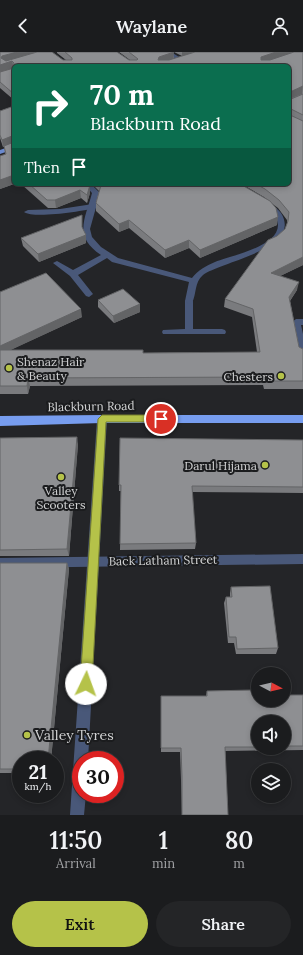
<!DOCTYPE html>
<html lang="en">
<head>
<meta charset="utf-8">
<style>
	body { margin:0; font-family:Lora,serif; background:#242527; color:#f1f3f6; height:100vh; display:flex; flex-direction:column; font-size:15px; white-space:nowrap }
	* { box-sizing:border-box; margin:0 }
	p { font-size:13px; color:#a0a1a4 }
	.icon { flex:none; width:22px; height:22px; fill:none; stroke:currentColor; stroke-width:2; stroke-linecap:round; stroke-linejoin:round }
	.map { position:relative; height:763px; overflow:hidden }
	.drawer { display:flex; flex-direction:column; background:#1b1c1e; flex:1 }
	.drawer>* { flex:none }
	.hud { position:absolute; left:12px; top:12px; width:279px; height:122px; border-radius:6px; box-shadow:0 2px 6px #0003,0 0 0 1px #393a3c; background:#0b6e4f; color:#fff; overflow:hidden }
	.needle { width:26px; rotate:97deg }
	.fabs { position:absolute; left:251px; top:615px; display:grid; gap:8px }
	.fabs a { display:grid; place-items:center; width:40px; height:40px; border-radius:50%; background:#1b1c1e; box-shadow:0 2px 6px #0003,0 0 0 1px #393a3c; font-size:20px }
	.speed { position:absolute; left:12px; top:699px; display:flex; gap:8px; font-size:20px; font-weight:700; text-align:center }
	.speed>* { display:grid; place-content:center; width:52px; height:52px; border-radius:50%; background:#1b1c1e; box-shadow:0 2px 6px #0003,0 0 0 1px #393a3c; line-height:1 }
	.speed small { font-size:10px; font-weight:400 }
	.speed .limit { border:6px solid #d22; background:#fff; color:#111 }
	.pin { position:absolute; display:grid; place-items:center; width:34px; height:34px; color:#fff; margin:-17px; border:2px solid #fff; border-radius:50%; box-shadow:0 1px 4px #0007 }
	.me { position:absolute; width:44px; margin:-22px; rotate:3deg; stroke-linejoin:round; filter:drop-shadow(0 0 3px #0008) }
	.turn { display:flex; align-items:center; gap:14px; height:84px; padding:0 12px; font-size:18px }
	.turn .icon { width:52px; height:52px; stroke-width:2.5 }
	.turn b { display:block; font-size:28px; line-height:34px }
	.then { display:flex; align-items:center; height:38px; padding:0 12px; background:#0003; gap:8px; font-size:15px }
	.eta { display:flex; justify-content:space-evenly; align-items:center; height:68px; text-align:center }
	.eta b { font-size:24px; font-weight:600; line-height:28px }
	.button { display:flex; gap:8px; margin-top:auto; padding:8px 12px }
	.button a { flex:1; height:46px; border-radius:24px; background:#b5c249; color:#111; font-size:16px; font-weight:600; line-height:46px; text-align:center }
	.button a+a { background:#242527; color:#f1f3f6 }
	header { display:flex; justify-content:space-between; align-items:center; height:52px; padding:0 12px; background:#1b1c1e; font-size:18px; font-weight:600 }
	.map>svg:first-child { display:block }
</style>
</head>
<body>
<header><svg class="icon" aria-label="back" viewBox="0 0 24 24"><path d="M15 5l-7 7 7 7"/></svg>Waylane<svg class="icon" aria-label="person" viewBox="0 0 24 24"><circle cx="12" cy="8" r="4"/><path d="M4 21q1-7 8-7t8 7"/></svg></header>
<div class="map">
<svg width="303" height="763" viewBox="0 0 303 763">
	<rect width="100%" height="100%" fill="#242528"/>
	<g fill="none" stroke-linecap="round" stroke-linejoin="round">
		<g fill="#495879" fill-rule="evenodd">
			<path d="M164 0H171L184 8 179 9Z"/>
			<path d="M93 152H96V156C83 159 34 167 24 160L28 158 60 157Z"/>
			<path d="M189 246 193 249V277H222L225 278 226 280 225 282H163L162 280 163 278 185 277V249Z"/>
			<path d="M296 267H303V273H301L303 282V305L298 302 292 270Z"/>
			<path d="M303 502V512L0 516V506Z"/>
		</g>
		<g fill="#495879" fill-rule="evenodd">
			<path d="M84 132H91L100 141 90 177 92 185 101 195 118 206 192 226C198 218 206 214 215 210 232 203 278 195 278 173 277 163 271 158 263 154V150C270 149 277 156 281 161 303 197 222 209 203 223 194 231 197 241 192 251L189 252 185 249 189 230 112 210 107 206 78 223 93 242 89 245 86 244 70 224 53 211 57 209 73 218 101 203C73 184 85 168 92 141Z"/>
			<path d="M102 363 105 364 107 367 88 708H81V742H86L84 763H70L97 367 99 364Z"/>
		</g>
		<path fill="#6a89ce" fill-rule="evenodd" d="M14 93V97L0 102V98Z"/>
		<path fill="#779def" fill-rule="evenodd" d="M102 363H303V371H102L0 374V364Z"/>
	</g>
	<g fill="#7a7b7e" fill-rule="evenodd">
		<path d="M0 0 63 8H66L57 1V0H117L129 8H130L119 0H173L174 7 182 4 174 0H303V213L280 224 297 238 290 249 299 295 303 297V337H264L263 333 30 334 28 342H0V240L82 265 10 298 143 301 257 300 252 265 224 255 225 247 277 184 285 177 287 172V168L278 156 270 150 277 173 200 206 189 196 165 206 129 176 119 180 96 159V151L99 139 92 132H289L14 14V48L0 36ZM242 133 245 134 264 145 269 149Z"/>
		<path d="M14 54V132L0 137 5 102 4 95H3L0 86V59Z"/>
		<path d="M21 132H89L90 133V141L87 151 81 146 56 156H48Z"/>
		<path d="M82 171V176L86 191 39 210 23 194 21 186Z"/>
		<path d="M98 248 140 260 114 271 98 255Z"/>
		<path d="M0 386 78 392 69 504H0Z"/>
		<path d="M303 388V441L192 440 196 491 195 497 120 498 121 439H119V433Z"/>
		<path d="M0 511H67L69 517 51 708H21V721H0Z"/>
		<path d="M231 535 278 596 276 602H236L234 591H228L224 551 226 545H230V541Z"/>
		<path d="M207 639 253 644 303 643V698L225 699 228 763H182L181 728 180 700H161V644H206ZM258 670H284V696H258Z"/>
	</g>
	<g fill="#636466">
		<path d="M17 0H41L12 9 14 17 0 20V13L1 6 2 4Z"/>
		<path d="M174 0 173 8 159 13V5Z"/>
		<path d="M182 0H198L182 4Z"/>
		<path d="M276 0H294L260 13 261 5Z"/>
		<path d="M303 34 302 42 289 47 290 40Z"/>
		<path d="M12 84 14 92 3 95 2 88Z"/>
		<path d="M14 123V132L0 137V128Z"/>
		<path d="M90 133V141L87 151V143Z"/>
		<path d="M80 138 81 146 56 156 55 148Z"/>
		<path d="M278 165 277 173 200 206V198Z"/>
		<path d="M129 168V176L119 180V172Z"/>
		<path d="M86 183V191L39 210 38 202Z"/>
		<path d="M189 188V196L165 206V198Z"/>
		<path d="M303 205V213L270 229 271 221Z"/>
		<path d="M299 230 297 238 287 253 289 245Z"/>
		<path d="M140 252V260L114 271 113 264Z"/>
		<path d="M81 257 82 265 0 303V294Z"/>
		<path d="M28 326 30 334 28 342 27 334Z"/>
		<path d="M77 385 78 392 69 504 67 497Z"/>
		<path d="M67 511 69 517 51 708H48Z"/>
	</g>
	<g fill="#8e8f92" stroke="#636466">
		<path d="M0 0H17L2 4 1 6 6 9 37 0H52L63 8H72V6L65 0H117L129 8H137L138 7 129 0H174L159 5 158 8H169L195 0H276L261 5V8H270L294 0H303V34L290 40 289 44V14H14V11L12 9 0 13Z"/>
		<path d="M14 16V42L0 30V20Z"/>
		<path d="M303 42V63L289 56 290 63 303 69V205L271 221 299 230 289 245 299 295 303 297V329H265L264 325 28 326 27 334H0V298H143V301L260 300 253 257 225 247 268 188 277 184 285 177 288 169 289 160 279 148 265 137 256 132H289V46L291 47Z"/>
		<path d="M14 54V85L12 84 2 88 0 83V59Z"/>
		<path d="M14 89V123L0 128V104L6 102 4 94 14 90Z"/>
		<path d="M29 132H89L90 133 87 143 80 138 55 148H47Z"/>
		<path d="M100 132H240L270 149 276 156 278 165 200 198 189 188 165 198 129 168 119 172 96 151 101 133Z"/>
		<path d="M82 163V175L86 183 38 202 21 186Z"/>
		<path d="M46 221 81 257 0 294V240Z"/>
		<path d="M123 237 140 252 113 264 98 248Z"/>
		<path d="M77 385 67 497 0 498V386Z"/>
		<path d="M120 386 303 388V435L192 434 196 491 120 492 121 433H119Z"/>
		<path d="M0 511H67L48 708H21V717H0Z"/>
		<path d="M270 534 278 596 237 597 236 585H229L226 545H232L231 535Z"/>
		<path d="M253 638V644H258V648H284V643H303V694H284V670H258V695H225L228 763H182V725L181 696H161V644H207V639Z"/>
	</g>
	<path fill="#b5c249" stroke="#767e2f" d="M102 363H161L165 367 161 370H106L92 632 90 636 86 638 81 636 80 632 98 367Z"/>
	<g fill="#b5c249" stroke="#1b1c1e" stroke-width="1.5">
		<circle cx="9" cy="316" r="4"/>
		<circle cx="281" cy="324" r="4"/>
		<circle cx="265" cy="413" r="4"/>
		<circle cx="61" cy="425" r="4"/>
		<circle cx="27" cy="683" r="4"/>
	</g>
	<g text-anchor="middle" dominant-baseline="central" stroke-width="4" stroke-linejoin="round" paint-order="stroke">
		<g font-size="12" fill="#d2d3d4" stroke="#1b1c1e" text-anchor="end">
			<text x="17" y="309" text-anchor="start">Shenaz Hair<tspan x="17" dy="14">&amp; Beauty</tspan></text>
			<text x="273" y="324">Chesters</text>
			<text x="257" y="413">Darul Hijama</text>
			<text x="61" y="438" text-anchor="middle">Valley<tspan x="61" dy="14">Scooters</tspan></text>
		</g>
		<g font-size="12" fill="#d2d3d4" stroke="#1b1c1e">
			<text transform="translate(91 354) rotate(-1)">Blackburn Road</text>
			<text transform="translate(163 508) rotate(-1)">Back Latham Street</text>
		</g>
		<g font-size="14" fill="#d2d3d4" stroke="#1b1c1e" text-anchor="start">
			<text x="35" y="683">Valley Tyres</text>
		</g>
	</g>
</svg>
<div class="fabs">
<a><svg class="needle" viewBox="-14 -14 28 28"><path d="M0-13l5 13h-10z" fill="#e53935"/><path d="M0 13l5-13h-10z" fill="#a0a1a4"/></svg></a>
<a><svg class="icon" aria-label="sound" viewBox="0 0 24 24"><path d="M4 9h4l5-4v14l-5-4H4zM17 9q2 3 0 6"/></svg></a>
<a><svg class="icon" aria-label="layers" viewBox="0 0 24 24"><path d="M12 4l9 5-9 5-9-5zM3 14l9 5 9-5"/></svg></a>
</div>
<div class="speed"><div>21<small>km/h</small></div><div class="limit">30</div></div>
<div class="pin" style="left:161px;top:367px;background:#d93025"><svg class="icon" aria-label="arrive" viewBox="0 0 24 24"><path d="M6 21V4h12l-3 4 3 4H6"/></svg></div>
<svg class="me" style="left:86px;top:632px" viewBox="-20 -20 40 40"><circle r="19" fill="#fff"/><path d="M0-13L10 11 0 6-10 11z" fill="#b5c249"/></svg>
<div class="hud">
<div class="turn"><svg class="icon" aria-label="right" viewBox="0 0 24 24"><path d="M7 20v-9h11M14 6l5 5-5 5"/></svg><div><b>70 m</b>Blackburn Road</div></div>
<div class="then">Then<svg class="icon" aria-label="arrive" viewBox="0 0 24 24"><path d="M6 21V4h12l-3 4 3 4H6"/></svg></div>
</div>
</div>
<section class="drawer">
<div class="eta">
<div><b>11:50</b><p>Arrival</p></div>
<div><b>1</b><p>min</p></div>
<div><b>80</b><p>m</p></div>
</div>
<div class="button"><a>Exit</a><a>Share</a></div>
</section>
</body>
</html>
